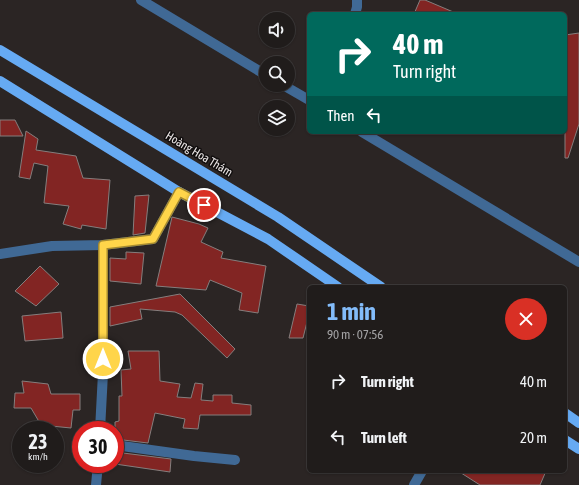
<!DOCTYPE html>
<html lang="en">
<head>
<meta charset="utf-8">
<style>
	body { margin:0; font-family:"Asap Condensed",sans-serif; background:#2d2928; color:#f1f3f6; height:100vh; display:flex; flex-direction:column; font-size:15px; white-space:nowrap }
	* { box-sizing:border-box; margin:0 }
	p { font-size:13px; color:#a2a1a3 }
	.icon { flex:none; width:22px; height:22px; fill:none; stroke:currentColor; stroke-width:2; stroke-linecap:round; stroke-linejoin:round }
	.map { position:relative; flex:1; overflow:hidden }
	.sheet { position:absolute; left:307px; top:285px; width:260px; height:188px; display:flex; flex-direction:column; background:#201c1b; border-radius:6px; box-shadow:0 1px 3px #0004,0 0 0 1px #3d3a3a }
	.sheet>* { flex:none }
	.hud { position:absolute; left:307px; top:12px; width:260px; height:122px; border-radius:6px; box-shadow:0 1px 3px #0004,0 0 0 1px #3d3a3a; background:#00695c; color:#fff; overflow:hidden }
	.controls { position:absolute; left:259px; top:12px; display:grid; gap:8px }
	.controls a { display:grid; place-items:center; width:36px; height:36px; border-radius:50%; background:#201c1b; box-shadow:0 1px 3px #0004,0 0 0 1px #3d3a3a; font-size:20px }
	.speed { position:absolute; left:12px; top:421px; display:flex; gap:8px; font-size:20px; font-weight:700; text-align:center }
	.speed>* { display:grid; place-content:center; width:52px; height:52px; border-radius:50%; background:#201c1b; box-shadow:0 1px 3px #0004,0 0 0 1px #3d3a3a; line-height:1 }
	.speed small { font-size:10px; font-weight:400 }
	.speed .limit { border:6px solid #d22; background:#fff; color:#111 }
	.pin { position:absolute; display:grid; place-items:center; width:34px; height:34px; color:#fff; margin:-17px; border:2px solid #fff; border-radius:50%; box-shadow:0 1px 4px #0007 }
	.me { position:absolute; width:44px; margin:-22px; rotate:0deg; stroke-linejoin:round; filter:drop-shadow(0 0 3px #0008) }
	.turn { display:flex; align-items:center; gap:14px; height:84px; padding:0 20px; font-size:18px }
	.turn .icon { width:52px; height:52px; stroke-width:2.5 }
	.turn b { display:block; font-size:28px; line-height:34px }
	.then { display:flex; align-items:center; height:38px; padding:0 20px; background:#0003; gap:8px; font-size:15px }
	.round { display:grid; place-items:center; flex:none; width:42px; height:42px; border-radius:21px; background:#2d2928 }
	.overview { display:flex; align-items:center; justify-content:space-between; height:68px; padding:0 20px }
	h1 { font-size:24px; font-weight:700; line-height:30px; color:#83bcfa }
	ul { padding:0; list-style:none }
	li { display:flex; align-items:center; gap:12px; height:56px; padding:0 20px }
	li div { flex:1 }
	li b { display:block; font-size:15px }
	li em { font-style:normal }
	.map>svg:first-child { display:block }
</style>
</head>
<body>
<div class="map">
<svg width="579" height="485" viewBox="0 0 579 485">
	<rect width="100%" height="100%" fill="#2b2524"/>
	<g fill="#822523" stroke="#857e7d">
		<path d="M420 0H425L458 14H414Z"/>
		<path d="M579 33V124L568 158H565V35Z"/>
		<path d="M0 120H15L23 136H0Z"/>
		<path d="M26 131 38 139 36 150 76 156 83 178 110 180 106 229 82 225 81 229 63 224 69 206 44 203 48 166 34 163 30 179 19 177Z"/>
		<path d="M149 195 145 233 133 235 135 196Z"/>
		<path d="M172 217 199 224 208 228 201 242 223 252 221 258 266 266 258 313 239 310 242 293 210 280 206 290 156 286Z"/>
		<path d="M126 252 144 253 141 284 110 281V258L126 259Z"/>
		<path d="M40 266 59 284 36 306 15 291Z"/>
		<path d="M180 294 235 349 227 358 182 315 175 312 140 309 142 319 110 326V307Z"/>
		<path d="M297 304 309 306V314L303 338H289Z"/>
		<path d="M61 312 63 338 25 341 22 316Z"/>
		<path d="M128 351H159L160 381 180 384 177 397 191 398 195 383 203 384 201 400 213 401V395H232V403L251 405V415H200L198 429 183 428 185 419 155 413 148 443 115 439V422L119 421V396H122L121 370 131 369Z"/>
		<path d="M22 381 48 384 51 394H80V410H73L71 428 41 425 31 408H14L15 393H24Z"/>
		<path d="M115 452 171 459 170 472 115 464Z"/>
		<path d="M458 471H546L540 485H480Z"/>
	</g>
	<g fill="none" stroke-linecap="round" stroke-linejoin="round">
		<g stroke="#406995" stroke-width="10">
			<path d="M141 0 266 75"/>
			<path d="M355 14 357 7V0"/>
			<path d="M283 85 309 100"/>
			<path d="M362 132 579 262"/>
			<path d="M0 254 52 246 103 245 153 239 179 192"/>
			<path d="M100 430 103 373V245"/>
			<path d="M115 445 194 456 235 460"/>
			<path d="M96 485 98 464"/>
			<path d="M414 485 422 471"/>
		</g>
		<g stroke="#66aaf3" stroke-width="10">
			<path d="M0 50 278 217 381 287"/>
			<path d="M0 81 179 192 268 239 338 287"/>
			<path d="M565 413 579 423"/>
			<path d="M565 440 579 449"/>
		</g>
	</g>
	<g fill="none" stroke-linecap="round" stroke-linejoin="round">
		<defs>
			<path id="route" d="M103 359V245L153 239 179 192 204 205"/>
		</defs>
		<use href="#route" stroke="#a68a30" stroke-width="10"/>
		<use href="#route" stroke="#ffd54a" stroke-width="7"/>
	</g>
	<g text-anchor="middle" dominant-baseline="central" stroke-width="3" stroke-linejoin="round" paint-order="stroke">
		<g font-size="12" fill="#ebe6e6" stroke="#110e0e">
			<text transform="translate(199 154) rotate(31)">Hoàng Hoa Thám</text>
		</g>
	</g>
</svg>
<div class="controls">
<a><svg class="icon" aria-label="sound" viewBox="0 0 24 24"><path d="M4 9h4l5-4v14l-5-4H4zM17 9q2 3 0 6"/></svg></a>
<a><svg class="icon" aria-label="search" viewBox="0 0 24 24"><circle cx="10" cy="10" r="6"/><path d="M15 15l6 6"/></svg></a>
<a><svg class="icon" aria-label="layers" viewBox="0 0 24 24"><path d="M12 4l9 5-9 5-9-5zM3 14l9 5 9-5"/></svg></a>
</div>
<div class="speed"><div>23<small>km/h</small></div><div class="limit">30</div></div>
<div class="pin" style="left:204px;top:205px;background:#d93025"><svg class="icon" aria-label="arrive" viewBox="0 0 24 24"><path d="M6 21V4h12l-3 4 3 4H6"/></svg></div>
<svg class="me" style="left:103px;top:359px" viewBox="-20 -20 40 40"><circle r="17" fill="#ffd54a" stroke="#fff" stroke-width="3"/><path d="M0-11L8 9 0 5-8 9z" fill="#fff"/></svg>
<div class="hud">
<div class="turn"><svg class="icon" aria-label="right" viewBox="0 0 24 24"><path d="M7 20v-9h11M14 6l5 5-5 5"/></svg><div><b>40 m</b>Turn right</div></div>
<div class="then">Then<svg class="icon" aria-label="left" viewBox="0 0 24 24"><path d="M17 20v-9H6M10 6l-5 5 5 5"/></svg></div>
</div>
<section class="sheet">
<div class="overview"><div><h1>1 min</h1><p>90 m · 07:56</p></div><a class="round" style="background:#d93025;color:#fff"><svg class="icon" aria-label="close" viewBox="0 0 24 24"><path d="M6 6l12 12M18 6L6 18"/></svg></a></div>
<ul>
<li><svg class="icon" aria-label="right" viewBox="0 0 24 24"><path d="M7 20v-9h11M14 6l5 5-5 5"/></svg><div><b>Turn right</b></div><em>40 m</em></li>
<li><svg class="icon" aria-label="left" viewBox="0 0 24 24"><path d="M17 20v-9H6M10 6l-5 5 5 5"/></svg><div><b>Turn left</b></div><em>20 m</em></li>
</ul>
</section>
</div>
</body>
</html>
